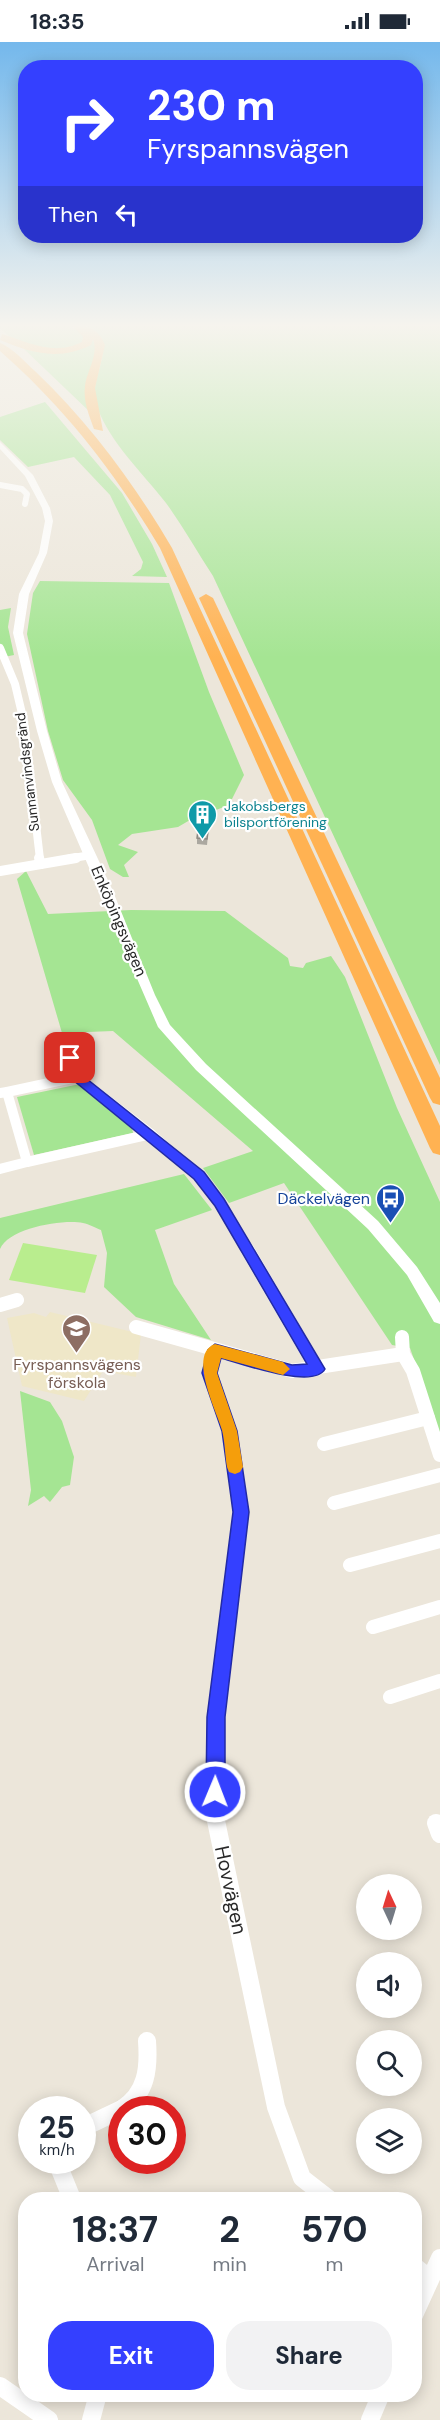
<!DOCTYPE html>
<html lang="en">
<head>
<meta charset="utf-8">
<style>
	body { margin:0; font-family:"DM Sans",sans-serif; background:#f2f2f3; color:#1f2937; height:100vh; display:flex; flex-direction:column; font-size:22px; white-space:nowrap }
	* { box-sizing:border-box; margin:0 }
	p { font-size:20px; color:#747a83 }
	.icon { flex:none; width:33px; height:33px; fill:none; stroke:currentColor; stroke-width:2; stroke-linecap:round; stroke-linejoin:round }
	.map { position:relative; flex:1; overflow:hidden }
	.sheet { position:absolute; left:18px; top:2150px; width:404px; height:210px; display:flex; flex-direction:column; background:#fff; border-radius:24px; box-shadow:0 3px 15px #0003 }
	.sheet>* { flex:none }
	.hud { position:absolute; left:18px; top:18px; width:405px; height:183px; border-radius:24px; box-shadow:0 3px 15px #0003; background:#3440ff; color:#fff; overflow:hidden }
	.needle { width:39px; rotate:356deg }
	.buttons { position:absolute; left:356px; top:1832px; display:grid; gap:12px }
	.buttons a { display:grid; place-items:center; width:66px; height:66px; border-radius:50%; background:#fff; box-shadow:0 3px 15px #0003; font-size:30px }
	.speed { position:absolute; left:18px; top:2054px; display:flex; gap:12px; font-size:30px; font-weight:700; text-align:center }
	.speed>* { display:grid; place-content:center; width:78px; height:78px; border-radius:50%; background:#fff; box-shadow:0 3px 15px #0003; line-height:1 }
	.speed small { font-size:15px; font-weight:400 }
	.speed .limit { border:9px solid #d22; background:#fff; color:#111 }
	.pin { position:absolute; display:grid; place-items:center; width:51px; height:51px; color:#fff; margin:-26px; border-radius:12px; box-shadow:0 3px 9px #0006 }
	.me { position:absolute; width:66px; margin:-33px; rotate:1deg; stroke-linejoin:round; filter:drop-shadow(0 0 4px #0008) }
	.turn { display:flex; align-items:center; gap:21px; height:126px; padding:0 30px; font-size:27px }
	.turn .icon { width:78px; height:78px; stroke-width:2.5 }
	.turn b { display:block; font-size:42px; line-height:51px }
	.then { display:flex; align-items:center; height:57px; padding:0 30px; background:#0003; gap:12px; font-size:22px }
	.eta { display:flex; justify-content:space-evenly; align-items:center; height:102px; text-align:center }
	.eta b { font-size:36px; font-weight:700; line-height:42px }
	.cta { display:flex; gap:12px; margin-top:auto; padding:12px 30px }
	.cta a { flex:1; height:69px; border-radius:24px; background:#3440ff; color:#fff; font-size:24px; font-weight:700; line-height:69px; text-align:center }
	.cta a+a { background:#f2f2f3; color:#1f2937 }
	.status { display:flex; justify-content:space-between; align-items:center; height:42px; padding:0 30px; background:#fff; direction:ltr }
	.status svg { height:16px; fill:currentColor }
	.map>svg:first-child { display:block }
</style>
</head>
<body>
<div class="status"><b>18:35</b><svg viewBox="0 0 49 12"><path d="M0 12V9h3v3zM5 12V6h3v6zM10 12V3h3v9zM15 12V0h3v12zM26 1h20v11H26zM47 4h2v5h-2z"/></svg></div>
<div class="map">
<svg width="440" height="2378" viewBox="0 0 440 2378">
	<rect width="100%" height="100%" fill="#ece6da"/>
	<path fill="#efe7c8" d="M50 1270 141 1292 136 1335 103 1329 84 1359 22 1344 7 1276 34 1271 46 1275Z"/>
	<g fill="#a5e593">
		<path d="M0 283H69L83 292 84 298C73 311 35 308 20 301 13 298 6 291 0 287Z"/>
		<path d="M86 283H440V1023L213 534C197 510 183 484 166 461 142 430 111 402 97 365 85 335 124 302 86 283Z"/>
		<path d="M94 296 97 301 90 370 24 307 54 312 91 301Z"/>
		<path d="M45 360 122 451 152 502 167 535 132 534 141 527 143 520 110 453 74 415 28 425 0 398V375Z"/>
		<path d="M40 539 169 541 209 650 244 733 229 763 190 778 178 785 132 792 118 803 138 810 124 823 129 835H123L110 827 92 778 63 738 48 689 27 592 33 551Z"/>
		<path d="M11 566 8 585 14 613 4 615 0 606V568Z"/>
		<path d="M26 829 48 872 131 868 225 869 288 916 290 924 303 926 306 921 331 914 345 935 397 1066 440 1160V1392L410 1306 392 1303 284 1141 229 1161 203 1126 253 1109 113 989 62 991 17 837Z"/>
		<path d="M80 1042 131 1081 133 1091 34 1113 17 1055Z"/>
		<path d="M184 1132 212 1168 155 1188 174 1242 211 1298 136 1275 104 1245 107 1211 101 1188C96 1186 89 1182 83 1181 63 1177 9 1186 0 1207V1176Z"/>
		<path d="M20 1349 50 1360 62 1379 74 1415 70 1443 62 1445 50 1460 44 1454 28 1464 31 1448Z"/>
	</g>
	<path fill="#b9ed8e" d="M23 1201 97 1213 85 1251 9 1238Z"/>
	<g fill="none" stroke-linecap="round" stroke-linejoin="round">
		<path stroke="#fff" stroke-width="6" d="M0 443 22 447 27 452 25 462"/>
		<g stroke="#fff" stroke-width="8">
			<path d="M0 606 15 642 24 680 40 817"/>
			<path d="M67 817 91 813"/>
		</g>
		<g stroke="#fff" stroke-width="10">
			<path d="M39 816 41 822"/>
			<path d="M0 829 76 816"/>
			<path d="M63 997 77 1035"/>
			<path d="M77 1035 151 1092 27 1120 7 1050Z"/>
			<path d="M0 1051 7 1050"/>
			<path d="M151 1092 199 1134 219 1160 248 1209"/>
			<path d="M0 1127 27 1120"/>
		</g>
		<g stroke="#fff" stroke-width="14">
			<path d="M247 1207 317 1327"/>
			<path d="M0 1263 17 1258"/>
			<path d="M136 1285 292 1329 403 1312"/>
			<path d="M402 1295 403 1312 413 1329 440 1413"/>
			<path d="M215 1308 209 1331 230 1389 241 1470 216 1675V1718"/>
			<path d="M324 1402 428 1376"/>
			<path d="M334 1461 440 1433"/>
			<path d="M350 1523 440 1499"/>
			<path d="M373 1585 440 1565"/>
			<path d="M390 1655 440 1639"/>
		</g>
		<g stroke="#fff" stroke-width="18">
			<path d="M216 1716 215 1774 276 2065 302 2136 329 2157"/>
			<path d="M436 1781 440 1792"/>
			<path d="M122 2067C147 2051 149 2026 147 1999"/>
			<path d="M82 2086 122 2067"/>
			<path d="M60 2118 59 2125 72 2157"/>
			<path d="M414 2224 429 2236"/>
			<path d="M414 2273 440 2216"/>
			<path d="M0 2344 49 2378"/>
			<path d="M91 2378 98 2352"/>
			<path d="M370 2378 381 2352"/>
		</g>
		<path fill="#fff" fill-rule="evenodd" d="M0 400 33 433 50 466 53 479 47 511 29 552 23 591 47 689 62 740 112 847 155 953 170 983 206 1022 378 1179 417 1225 440 1261V1282L434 1280 407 1233 368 1187 196 1028 158 985 52 740 37 689 13 591 19 552 39 511 45 479 42 466 25 434 0 407Z"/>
		<g fill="#ffb252" fill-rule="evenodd">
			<path d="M72 283C88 283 99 287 105 303L95 346 103 389 94 387C89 373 83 359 85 344 87 328 99 313 93 297L91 303C59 319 31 311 0 298L2 292C31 301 53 314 82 300L83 295Z"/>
			<path d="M0 301C13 306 26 321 36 330 90 382 134 441 172 506L440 1084V1113L433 1111 430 1106 160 506C116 432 65 366 0 309Z"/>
			<path d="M206 552 213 556 440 1036V1063L433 1061 430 1056 199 556Z"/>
		</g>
	</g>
	<path fill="#aba8a0" d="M209 782 207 803 197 802V796Z"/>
	<path fill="#c7c3ba" stroke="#8b8882" stroke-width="1.5" d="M199 781 209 782 207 797 197 796Z"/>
	<linearGradient id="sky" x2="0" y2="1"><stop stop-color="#74b8ec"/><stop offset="0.46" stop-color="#f6f4ee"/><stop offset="1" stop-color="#f6f4ee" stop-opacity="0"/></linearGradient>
	<rect width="440" height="616" fill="url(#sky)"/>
	<path fill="#3440ff" stroke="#222aa6" stroke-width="1.5" d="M70 1012 74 1013 82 1033 204 1130 224 1157 325 1327C314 1348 239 1321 221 1316L217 1331 237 1389 249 1470 225 1675V1750L222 1757 215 1760 209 1757 206 1750 207 1675 233 1470 222 1389 202 1331 208 1308 215 1302 292 1323 307 1322 215 1164 194 1137 73 1038 64 1016Z"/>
	<path fill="#f59e0b" d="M215 1302 283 1320 290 1327 283 1333 221 1316 217 1331 237 1389 243 1425 240 1430 235 1432 229 1430 227 1425C225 1413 225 1400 222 1388 217 1370 187 1312 215 1302Z"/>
	<defs>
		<symbol id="building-pin" viewBox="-11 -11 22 30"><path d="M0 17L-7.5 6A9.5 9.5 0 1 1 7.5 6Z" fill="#0f9aa8" stroke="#fff"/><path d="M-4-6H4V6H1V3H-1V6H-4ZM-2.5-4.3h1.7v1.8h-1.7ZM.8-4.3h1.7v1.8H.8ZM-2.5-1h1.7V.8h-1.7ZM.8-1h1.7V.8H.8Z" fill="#fff"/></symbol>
		<symbol id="bus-pin" viewBox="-11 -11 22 30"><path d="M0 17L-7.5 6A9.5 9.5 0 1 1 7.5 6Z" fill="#1a4fb4" stroke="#fff"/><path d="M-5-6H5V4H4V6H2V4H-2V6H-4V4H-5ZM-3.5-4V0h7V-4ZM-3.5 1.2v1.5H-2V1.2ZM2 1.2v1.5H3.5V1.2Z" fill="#fff"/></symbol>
		<symbol id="school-pin" viewBox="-11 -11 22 30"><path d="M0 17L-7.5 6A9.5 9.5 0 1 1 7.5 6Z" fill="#8d6e63" stroke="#fff"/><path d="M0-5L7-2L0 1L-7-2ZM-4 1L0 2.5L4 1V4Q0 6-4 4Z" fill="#fff"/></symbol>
	</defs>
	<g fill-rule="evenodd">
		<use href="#building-pin" x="186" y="756" width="33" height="45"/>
		<use href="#bus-pin" x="374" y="1140" width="33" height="45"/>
		<use href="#school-pin" x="60" y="1270" width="33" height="45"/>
	</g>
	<g text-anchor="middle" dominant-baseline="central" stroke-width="4.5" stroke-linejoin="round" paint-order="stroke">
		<g font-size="14" fill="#292929" stroke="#fff">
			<text transform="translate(27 730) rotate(-97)">Sunnanvindsgränd</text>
		</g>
		<g font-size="14" fill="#0d838f" stroke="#fff" text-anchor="start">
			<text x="224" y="764">Jakobsbergs<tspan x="224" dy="16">bilsportförening</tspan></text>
		</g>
		<g font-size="16" fill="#292929" stroke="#fff">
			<text transform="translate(119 879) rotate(67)">Enköpingsvägen</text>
		</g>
		<g font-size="16" fill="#164399" stroke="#fff" text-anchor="end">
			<text x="370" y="1156">Däckelvägen</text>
		</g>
		<g font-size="16" fill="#785e54" stroke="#fff">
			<text x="77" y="1322">Fyrspannsvägens<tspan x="77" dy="18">förskola</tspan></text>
		</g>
		<g font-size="20" fill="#292929" stroke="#fff">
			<text transform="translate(231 1848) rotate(78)">Hovvägen</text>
		</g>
	</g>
</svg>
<div class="buttons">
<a><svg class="needle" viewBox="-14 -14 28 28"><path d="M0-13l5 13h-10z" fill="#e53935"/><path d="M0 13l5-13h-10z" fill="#747a83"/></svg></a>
<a><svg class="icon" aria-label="sound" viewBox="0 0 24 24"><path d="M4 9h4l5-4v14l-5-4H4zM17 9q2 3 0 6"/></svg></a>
<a><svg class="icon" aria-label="search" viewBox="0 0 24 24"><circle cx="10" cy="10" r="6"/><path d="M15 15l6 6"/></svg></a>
<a><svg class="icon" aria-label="layers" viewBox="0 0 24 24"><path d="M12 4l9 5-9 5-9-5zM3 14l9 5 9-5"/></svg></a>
</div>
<div class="speed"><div>25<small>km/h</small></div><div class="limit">30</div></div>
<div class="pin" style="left:70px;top:1016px;background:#d93025"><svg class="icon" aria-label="arrive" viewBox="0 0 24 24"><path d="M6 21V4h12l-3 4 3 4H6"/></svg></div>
<svg class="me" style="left:215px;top:1750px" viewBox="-20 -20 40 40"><circle r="17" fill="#3440ff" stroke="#fff" stroke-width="3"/><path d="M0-11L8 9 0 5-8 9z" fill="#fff"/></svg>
<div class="hud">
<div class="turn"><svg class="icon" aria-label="right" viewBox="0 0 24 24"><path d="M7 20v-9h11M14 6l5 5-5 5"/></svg><div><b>230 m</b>Fyrspannsvägen</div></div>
<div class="then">Then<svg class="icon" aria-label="left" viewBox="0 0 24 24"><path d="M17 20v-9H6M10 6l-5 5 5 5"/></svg></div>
</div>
<section class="sheet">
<div class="eta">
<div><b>18:37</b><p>Arrival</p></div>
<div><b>2</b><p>min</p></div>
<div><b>570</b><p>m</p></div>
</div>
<div class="cta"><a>Exit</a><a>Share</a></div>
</section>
</div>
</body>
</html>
